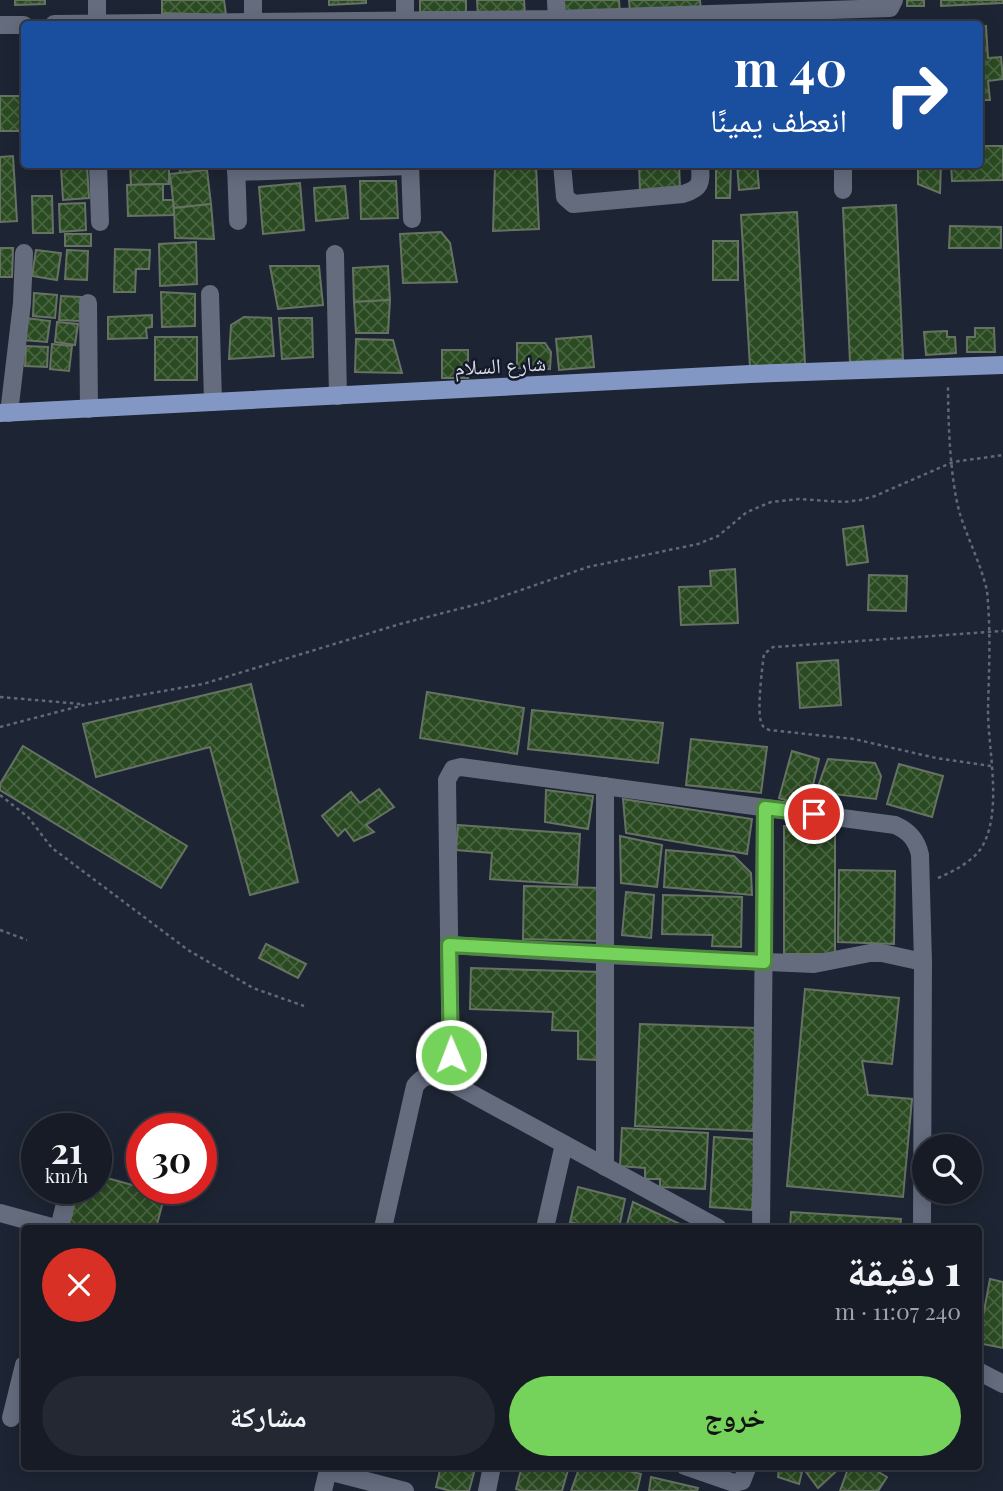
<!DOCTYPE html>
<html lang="ar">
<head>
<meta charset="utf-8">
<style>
	body { margin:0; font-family:"Playfair Display","Noto Naskh Arabic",serif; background:#232832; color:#f1f3f6; direction:rtl; height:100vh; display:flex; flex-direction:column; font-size:26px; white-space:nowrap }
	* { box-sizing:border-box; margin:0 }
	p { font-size:23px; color:#9ea1a7 }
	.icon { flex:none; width:38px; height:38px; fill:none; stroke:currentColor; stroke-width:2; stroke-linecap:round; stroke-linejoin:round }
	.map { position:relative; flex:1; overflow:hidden; direction:ltr }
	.drawer { position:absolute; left:21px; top:1225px; width:961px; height:245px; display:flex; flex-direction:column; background:#161b26; border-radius:7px; box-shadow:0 4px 18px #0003,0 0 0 2px #353943; direction:rtl }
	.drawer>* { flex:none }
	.guide { position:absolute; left:21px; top:21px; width:962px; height:147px; border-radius:7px; box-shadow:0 4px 18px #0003,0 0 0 2px #353943; direction:rtl; background:#1a4fa0; color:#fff; overflow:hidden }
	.buttons { position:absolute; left:912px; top:1134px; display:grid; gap:14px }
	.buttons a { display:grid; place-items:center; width:70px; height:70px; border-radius:50%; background:#161b26; box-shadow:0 4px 18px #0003,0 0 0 2px #353943; font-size:35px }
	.speed { position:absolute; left:21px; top:1113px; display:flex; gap:14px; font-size:35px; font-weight:700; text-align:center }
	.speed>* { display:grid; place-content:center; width:91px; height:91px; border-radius:50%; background:#161b26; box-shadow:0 4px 18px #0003,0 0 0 2px #353943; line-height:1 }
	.speed small { font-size:18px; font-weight:400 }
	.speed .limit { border:10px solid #d22; background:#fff; color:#111 }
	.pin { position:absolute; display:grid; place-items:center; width:60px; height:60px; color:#fff; margin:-30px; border:4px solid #fff; border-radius:50%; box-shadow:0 2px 7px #0007 }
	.me { position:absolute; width:77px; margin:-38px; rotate:359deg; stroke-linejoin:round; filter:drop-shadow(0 0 5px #0008) }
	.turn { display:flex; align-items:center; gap:24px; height:147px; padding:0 21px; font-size:32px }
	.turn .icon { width:91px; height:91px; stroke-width:2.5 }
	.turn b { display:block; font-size:49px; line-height:60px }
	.round { display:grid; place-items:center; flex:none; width:74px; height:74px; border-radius:37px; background:#232832 }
	.overview { display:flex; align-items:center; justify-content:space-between; height:119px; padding:0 21px }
	h1 { font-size:42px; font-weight:800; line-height:52px }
	.action { display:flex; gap:14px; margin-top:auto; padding:14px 21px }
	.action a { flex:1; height:80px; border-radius:42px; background:#75d25b; color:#111; font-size:28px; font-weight:800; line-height:80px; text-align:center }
	.action a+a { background:#232832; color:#f1f3f6 }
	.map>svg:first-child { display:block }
</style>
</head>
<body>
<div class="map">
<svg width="1003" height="1491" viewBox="0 0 1003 1491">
	<defs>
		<pattern id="building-cross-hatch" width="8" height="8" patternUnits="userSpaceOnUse" patternTransform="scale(1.75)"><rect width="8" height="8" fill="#2a4a21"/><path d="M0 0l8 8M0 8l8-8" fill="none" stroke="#486441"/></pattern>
	</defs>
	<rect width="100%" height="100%" fill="#1d2433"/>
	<g fill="url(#building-cross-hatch)" stroke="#667363" stroke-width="2">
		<path d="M15 0H45V4L15 5Z"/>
		<path d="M162 0H224L226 15 162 13Z"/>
		<path d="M329 0H366V3L329 5Z"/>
		<rect x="420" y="0" width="46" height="12"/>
		<path d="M477 0H524L525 14 478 16Z"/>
		<path d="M563 0H619L620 15 563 17Z"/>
		<path d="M629 0H700L701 11 630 12Z"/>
		<rect x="907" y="0" width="17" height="6"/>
		<path d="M941 0H1003V3L941 6Z"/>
		<path d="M986 26 988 58 1001 57 1003 79 988 81 990 100H980V27Z"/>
		<rect x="0" y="96" width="24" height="35"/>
		<path d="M980 146H1003V180L952 181 951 164H980Z"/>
		<path d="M13 156 17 221 0 222V157Z"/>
		<path d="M130 164H169V184L131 185Z"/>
		<path d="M179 164H202L201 171 180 173Z"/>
		<path d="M639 164H679L680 189 640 191Z"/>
		<path d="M716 164H731L730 198H716Z"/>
		<path d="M737 164H757L759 188 739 190Z"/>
		<path d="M918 164H941L940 193 918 184Z"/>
		<path d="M536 165 539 229 493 231 495 167Z"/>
		<path d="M87 166 89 198 63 200 61 167Z"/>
		<path d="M207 170 211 204 174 208 170 174Z"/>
		<path d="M360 181H396L398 218 361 219Z"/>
		<path d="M300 183 304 230 263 234 259 187Z"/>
		<path d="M163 184V200H173L174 215 128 216 127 185Z"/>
		<path d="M345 186 348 218 316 221 314 188Z"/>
		<path d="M32 196H52L53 233H33Z"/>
		<path d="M85 203 86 230 60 232 59 204Z"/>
		<path d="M211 204 214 239 175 238 174 208Z"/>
		<path d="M896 205 903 359 850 362 843 208Z"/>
		<path d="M797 212 805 364 750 367 741 215Z"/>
		<path d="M950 226 1001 227V248H949Z"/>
		<path d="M441 232 450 243 457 282 403 283 400 234Z"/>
		<rect x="65" y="234" width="26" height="12"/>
		<rect x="713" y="241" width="25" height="39"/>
		<path d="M196 242 197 284 160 286 159 244Z"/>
		<path d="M0 248H13L12 277H0Z"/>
		<path d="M115 249 150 250 149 269H136L135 292H114Z"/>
		<path d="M36 250 61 253 57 280 32 276Z"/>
		<path d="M67 250 88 251 87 280 65 279Z"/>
		<path d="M270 266H319L323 305 278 309Z"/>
		<path d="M388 266 390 300 354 302 353 268Z"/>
		<path d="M161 292 195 294V326L162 327Z"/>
		<path d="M34 293 57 295 55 318 33 316Z"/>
		<path d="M61 296 81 297 80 321 59 320Z"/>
		<path d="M390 300 388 333H356L354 302Z"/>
		<path d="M152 315V327L146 328 147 338 108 339V317Z"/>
		<path d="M244 317 271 318 274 356 229 359 231 325Z"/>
		<path d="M26 318 50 321 47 342 23 340Z"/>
		<path d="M279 318H312L313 357 282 359Z"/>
		<path d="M57 322 78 324 75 345 55 342Z"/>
		<path d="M975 328H994L995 352H967V337H975Z"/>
		<path d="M947 331V337H955L956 353 926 355 924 332Z"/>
		<path d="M591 336 594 367 559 370 556 339Z"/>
		<rect x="155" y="337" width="42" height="43"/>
		<path d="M356 339 393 340 402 373 355 372Z"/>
		<path d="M517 343H545L551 352 550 369 517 368Z"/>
		<path d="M52 344 72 346 69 371 50 369Z"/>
		<path d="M26 346 48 347 47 367 25 366Z"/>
		<rect x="442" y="350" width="26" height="28"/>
		<path d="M863 526 868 562 847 565 843 529Z"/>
		<path d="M735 569 738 623 681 625 679 587 711 586 710 571Z"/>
		<path d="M869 575 907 576 906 611 868 610Z"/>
		<path d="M838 660 841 705 800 708 797 663Z"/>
		<path d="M251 684 298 882 250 895 210 747 96 777 83 724Z"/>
		<path d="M427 692 524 708 517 754 420 738Z"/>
		<path d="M532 710 663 723 658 763 528 749Z"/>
		<path d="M691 739 767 747 761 793 686 785Z"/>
		<path d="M23 746 187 846 161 888 0 790V784Z"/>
		<path d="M792 751 819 759 808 807 779 798Z"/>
		<path d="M828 759 875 763 881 776 876 799 816 792Z"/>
		<path d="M899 764 943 776 932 817 887 804Z"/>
		<path d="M379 789 394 807 366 825 374 832 354 841 345 829 338 836 322 816 351 792 360 803Z"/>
		<path d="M546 790 593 796 588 829 545 822Z"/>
		<path d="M623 799 752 819 747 854 626 833Z"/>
		<path d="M458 825 580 834 577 885 490 879 492 853 456 850Z"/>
		<rect x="784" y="826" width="51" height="128"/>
		<path d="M620 836 662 845 657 887 621 883Z"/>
		<path d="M666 850 734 856 751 873 752 895 664 887Z"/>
		<path d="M839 870 895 871 894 944 838 942Z"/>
		<path d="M524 886 602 888 601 941 523 939Z"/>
		<path d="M626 892 654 895 651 938 622 935Z"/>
		<path d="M663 895 742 897 741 947 712 946 713 935 662 934Z"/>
		<path d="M266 944 306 964 298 978 259 958Z"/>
		<path d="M471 968 601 972 598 1060 578 1059V1031L552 1030 553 1012 470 1009Z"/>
		<path d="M805 989 899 998 892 1064 862 1061 868 1095 912 1099 903 1197 787 1186Z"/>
		<path d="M640 1024 757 1028 753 1131 635 1126Z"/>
		<path d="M622 1128 708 1133 705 1189 660 1187V1179H645V1168L620 1166Z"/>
		<path d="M714 1137 757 1140 752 1210 710 1207Z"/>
		<path d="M96 1175 165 1194 156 1228H68L79 1188H96Z"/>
		<path d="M578 1187 625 1199 619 1228H593L570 1222Z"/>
		<path d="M633 1202 680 1224 679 1228H626Z"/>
		<path d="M791 1212 901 1219 900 1228H790Z"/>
		<path d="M990 1279 1003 1282V1348L978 1343Z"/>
		<path d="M441 1466H464L475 1469 469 1491H451L436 1487Z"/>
		<path d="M522 1466H555L568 1470 562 1491H523L516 1489Z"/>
		<path d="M580 1466H629L628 1471 641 1474 637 1491H571Z"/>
		<path d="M779 1466H842L818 1488 803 1468 799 1484 778 1477Z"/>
		<path d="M849 1466H868L887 1477 878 1491H840Z"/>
		<path d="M651 1477 698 1488 697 1491H649Z"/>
	</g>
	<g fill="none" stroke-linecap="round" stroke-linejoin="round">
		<g stroke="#626875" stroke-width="2.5" stroke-dasharray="3.5 3.5" stroke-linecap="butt">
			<path d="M0 697 81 704"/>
			<path d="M0 727 84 705 203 684 400 624 486 602 588 567 698 544 718 536 747 512 771 502 799 499 844 502 860 500 875 496 953 462 1003 455"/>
			<path d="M991 766 936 758 854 739 769 730C764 727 763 728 761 722 757 710 762 669 764 654L773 647 1003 631"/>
			<path d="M0 795 28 817 52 848 188 950 253 988 304 1006"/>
			<path d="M938 878C954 871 972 862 982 847 1003 810 988 751 988 709 989 670 991 630 987 591 981 564 968 540 960 514 950 480 948 421 948 384"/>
			<path d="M0 930 27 940"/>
		</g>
		<g stroke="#646c7e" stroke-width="18">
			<path d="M405 0V24"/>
			<path d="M556 0 557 24"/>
			<path d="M253 22V0"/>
			<path d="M54 24 556 19 890 8 894 0"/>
			<path d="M97 24V0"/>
			<path d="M0 25H24"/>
			<path d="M98 164 100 222"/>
			<path d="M236 164 238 221"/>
			<path d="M410 164 412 219"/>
			<path d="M562 164 565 197 573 204 683 194C702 188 701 183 700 164"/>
			<path d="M843 164V190"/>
			<path d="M236 172 410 166"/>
			<path d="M335 254 338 396"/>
			<path d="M210 294 213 402"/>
			<path d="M88 303 89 409"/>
			<path d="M9 413 22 303 24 253"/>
			<path d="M449 945 605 955 814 964 870 953H882L923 962"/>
			<path d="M451 1083 447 780 453 769 461 767 895 825C909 831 917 840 920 855L923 962 922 1228"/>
			<path d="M605 1167V786"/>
			<path d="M0 1213 55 1228"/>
			<path d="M59 1228 69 1188"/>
			<path d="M383 1228 415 1086C422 1077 427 1075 439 1076L718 1228"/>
			<path d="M545 1228 564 1144"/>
			<path d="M761 1228 765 808"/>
			<path d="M978 1371 1003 1384"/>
			<path d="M11 1418 24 1365"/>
			<path d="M685 1466 734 1483 742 1481 748 1466"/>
			<path d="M328 1471 405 1491"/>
			<path d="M323 1491 329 1466"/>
			<path d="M487 1491 492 1466"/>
		</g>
		<path stroke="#8397c4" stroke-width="18" d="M0 413 750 374 1003 365"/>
	</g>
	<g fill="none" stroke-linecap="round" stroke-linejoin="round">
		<defs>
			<path id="route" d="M451 1055 449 945 764 962 765 808 814 814"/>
		</defs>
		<use href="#route" stroke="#4c883b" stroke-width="18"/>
		<use href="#route" stroke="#75d25b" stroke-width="12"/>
	</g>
	<g text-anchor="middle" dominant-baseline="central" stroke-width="5" stroke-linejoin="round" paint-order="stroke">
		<g font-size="21" fill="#d8dde7" stroke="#141a29">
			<text transform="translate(500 364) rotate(-3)">شارع السلام</text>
		</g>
	</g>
</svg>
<div class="buttons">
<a><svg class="icon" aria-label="search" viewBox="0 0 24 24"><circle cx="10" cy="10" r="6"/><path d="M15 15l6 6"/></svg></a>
</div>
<div class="speed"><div>21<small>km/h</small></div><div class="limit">30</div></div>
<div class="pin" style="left:814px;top:814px;background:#d93025"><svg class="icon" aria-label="arrive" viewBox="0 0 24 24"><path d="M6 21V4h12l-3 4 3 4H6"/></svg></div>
<svg class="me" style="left:451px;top:1055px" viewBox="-20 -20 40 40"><circle r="17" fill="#75d25b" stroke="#fff" stroke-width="3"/><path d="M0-11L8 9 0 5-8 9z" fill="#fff"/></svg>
<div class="guide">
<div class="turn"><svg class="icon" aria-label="right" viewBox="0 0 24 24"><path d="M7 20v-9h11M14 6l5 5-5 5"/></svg><div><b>40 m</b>انعطف يمينًا</div></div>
</div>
<section class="drawer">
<div class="overview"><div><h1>1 دقيقة</h1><p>240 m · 11:07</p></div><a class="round" style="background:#d93025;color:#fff"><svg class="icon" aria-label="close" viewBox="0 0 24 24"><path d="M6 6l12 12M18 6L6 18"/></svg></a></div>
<div class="action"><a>خروج</a><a>مشاركة</a></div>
</section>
</div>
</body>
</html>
